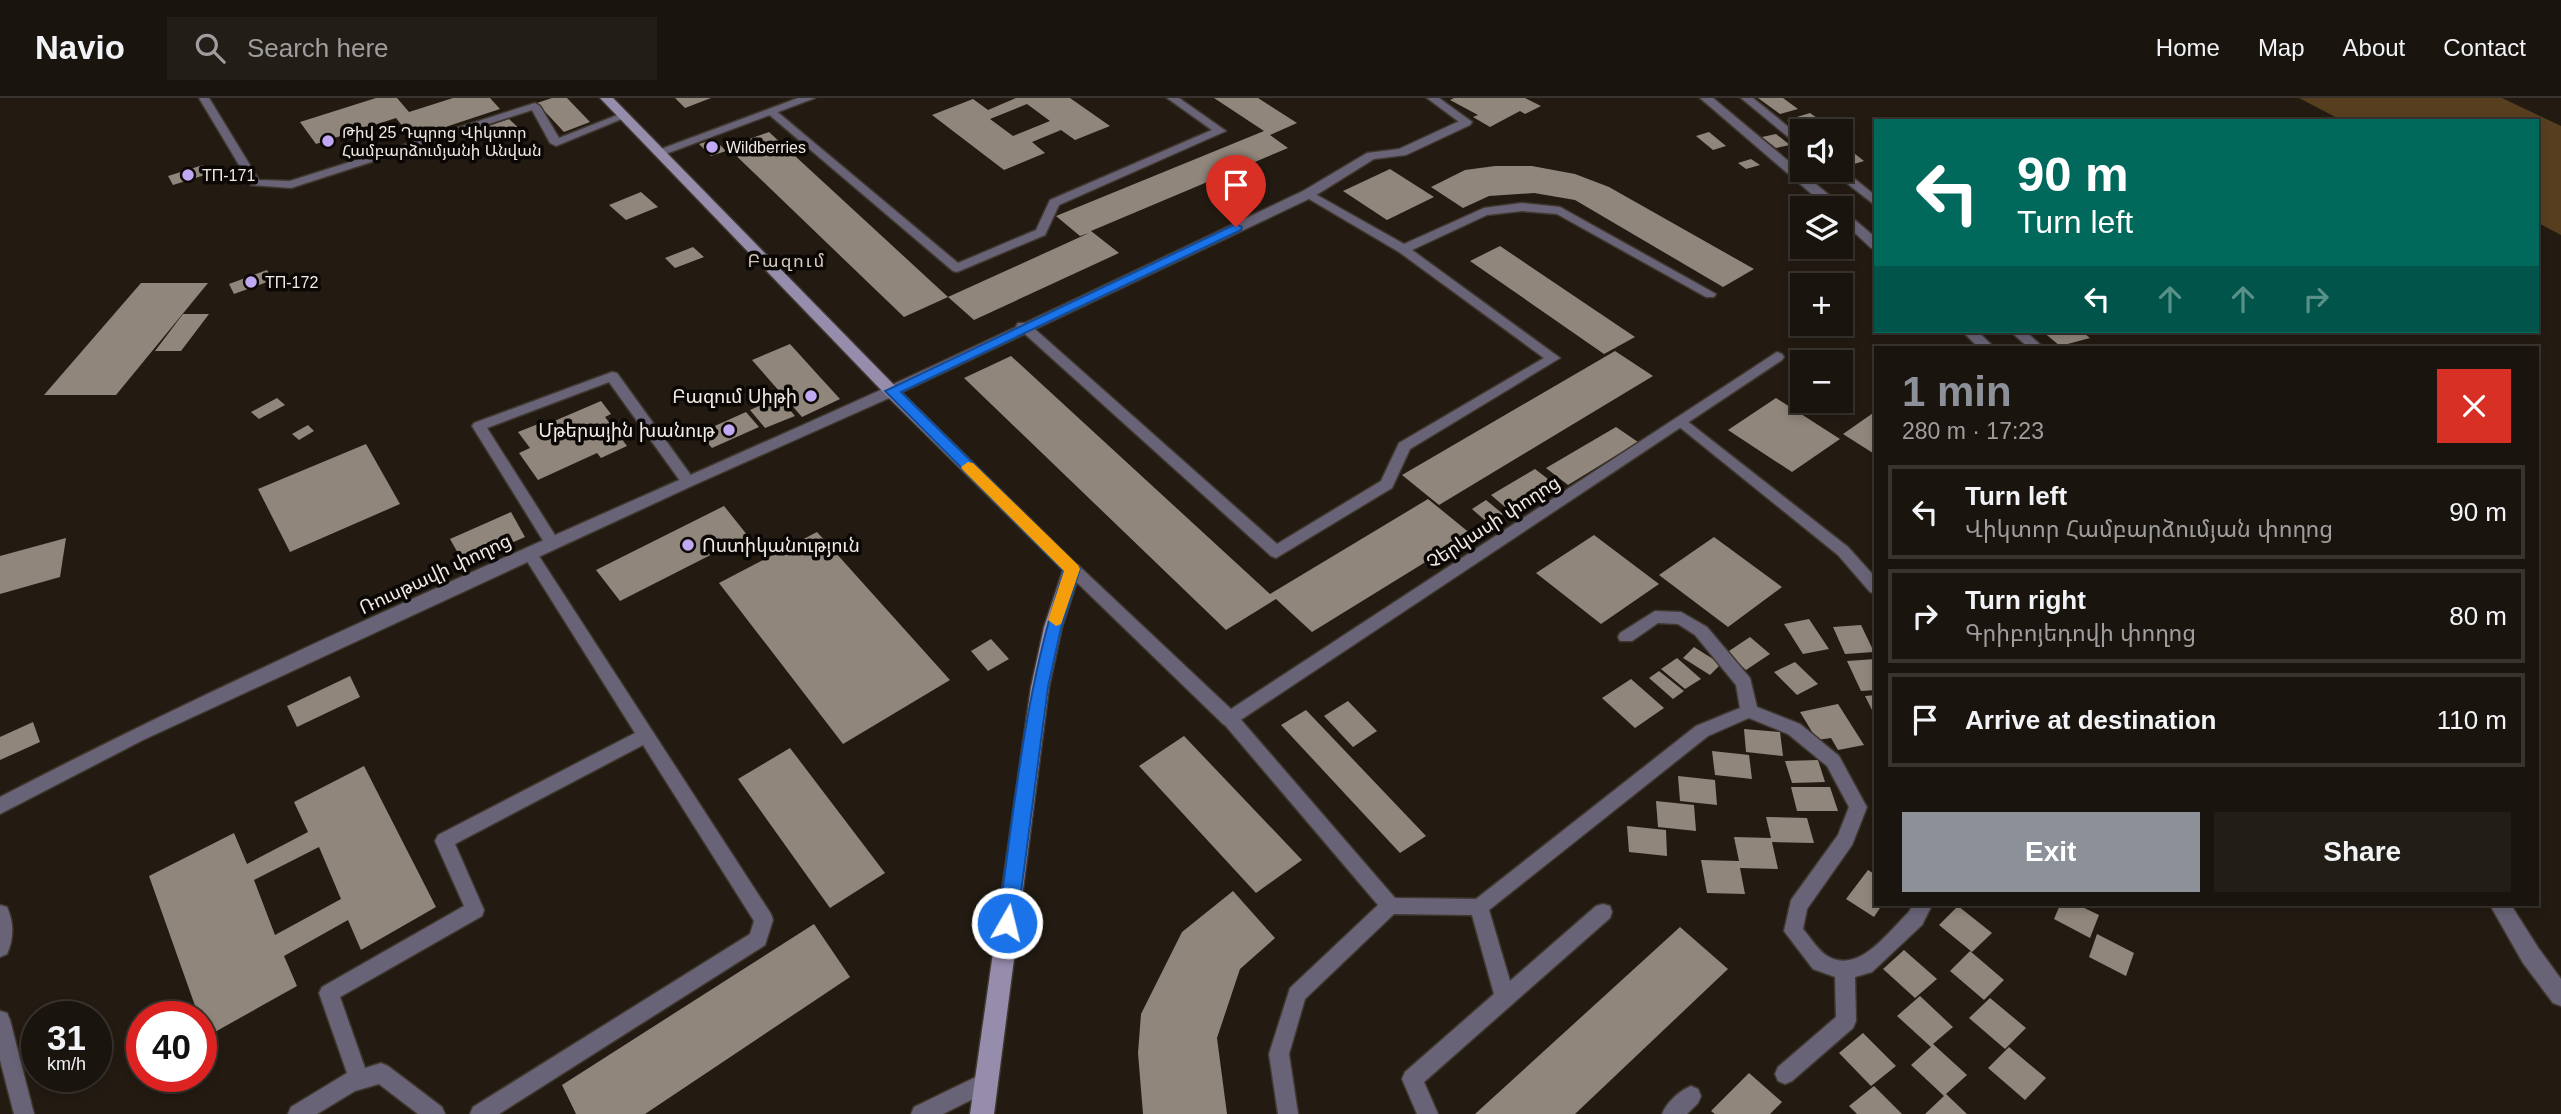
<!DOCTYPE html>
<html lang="en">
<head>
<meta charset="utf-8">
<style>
	body { margin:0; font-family:Helvetica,"Noto Sans Armenian",sans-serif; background:#231d17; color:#f1f3f6; height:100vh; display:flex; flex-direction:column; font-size:26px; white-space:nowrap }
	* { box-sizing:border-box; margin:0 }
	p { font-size:23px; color:#9f9e9e }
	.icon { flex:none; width:38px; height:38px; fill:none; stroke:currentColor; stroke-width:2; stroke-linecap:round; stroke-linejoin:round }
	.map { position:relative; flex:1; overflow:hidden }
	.side { position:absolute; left:1874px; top:248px; width:665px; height:560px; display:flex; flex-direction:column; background:#1a140e; border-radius:0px; box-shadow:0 4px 10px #0003,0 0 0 2px #38332e }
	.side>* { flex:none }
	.hud { position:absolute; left:1874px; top:21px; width:665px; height:214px; border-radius:0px; box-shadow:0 4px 10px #0003,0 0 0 2px #38332e; background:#00695c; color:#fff; overflow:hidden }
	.fabs { position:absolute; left:1790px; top:21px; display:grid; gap:14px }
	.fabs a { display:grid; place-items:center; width:63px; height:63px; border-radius:0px; background:#1a140e; box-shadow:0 4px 10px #0003,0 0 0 2px #38332e; font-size:35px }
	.speed { position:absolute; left:21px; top:903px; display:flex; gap:14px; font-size:35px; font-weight:700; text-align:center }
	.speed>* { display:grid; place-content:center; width:91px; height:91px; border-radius:50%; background:#1a140e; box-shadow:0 4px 10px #0003,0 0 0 2px #38332e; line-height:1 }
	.speed small { font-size:18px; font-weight:400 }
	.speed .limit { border:10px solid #d22; background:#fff; color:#111 }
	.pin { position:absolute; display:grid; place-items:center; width:60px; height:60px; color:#fff; margin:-72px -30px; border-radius:50% 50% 50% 0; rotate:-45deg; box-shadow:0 0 7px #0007 }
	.pin .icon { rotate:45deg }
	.me { position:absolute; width:77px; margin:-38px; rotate:8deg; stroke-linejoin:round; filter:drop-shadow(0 0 5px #0008) }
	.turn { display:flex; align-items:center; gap:24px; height:147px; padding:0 28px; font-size:32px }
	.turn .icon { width:91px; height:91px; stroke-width:2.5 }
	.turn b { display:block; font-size:49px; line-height:60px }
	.lanes { display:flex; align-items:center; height:66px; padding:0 28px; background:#0003; justify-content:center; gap:35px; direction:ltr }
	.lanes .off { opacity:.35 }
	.round { display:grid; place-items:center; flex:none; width:74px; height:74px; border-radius:0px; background:#231d17 }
	.summary { display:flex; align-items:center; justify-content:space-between; height:119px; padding:0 28px }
	h1 { font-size:42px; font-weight:700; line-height:52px; color:#8c9099 }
	.primary-button { display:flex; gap:14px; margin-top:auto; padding:14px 28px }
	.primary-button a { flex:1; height:80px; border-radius:0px; background:#8c9099; color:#fff; font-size:28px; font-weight:700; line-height:80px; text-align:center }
	.primary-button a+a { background:#231d17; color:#f1f3f6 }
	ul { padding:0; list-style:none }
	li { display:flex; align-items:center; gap:21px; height:94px; margin:0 14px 10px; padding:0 14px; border:4px solid #38332e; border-radius:0px }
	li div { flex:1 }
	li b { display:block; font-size:26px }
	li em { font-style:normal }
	header { display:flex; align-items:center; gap:42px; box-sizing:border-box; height:98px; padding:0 35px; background:#1a140e; border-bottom:2px solid #38332e }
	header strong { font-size:33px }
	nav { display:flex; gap:38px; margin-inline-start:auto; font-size:24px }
	.search { width:490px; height:63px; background:#231d17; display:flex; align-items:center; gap:18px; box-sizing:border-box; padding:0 24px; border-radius:0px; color:#9f9e9e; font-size:26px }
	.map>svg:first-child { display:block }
</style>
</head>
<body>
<header>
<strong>Navio</strong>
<div class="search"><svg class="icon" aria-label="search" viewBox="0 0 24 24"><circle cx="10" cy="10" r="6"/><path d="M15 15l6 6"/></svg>Search here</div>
<nav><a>Home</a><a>Map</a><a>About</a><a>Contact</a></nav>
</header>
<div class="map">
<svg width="2561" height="1016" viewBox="0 0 2561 1016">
	<rect width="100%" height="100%" fill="#231b12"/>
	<path fill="#573e1f" d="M2299 0H2502L2561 28V137L2538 125V23H2343Z"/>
	<g fill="#91867b" fill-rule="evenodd">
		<path d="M376 0H397L409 14 453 0H490L500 11 412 40 396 20 316 46 300 24Z"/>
		<path d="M552 0H567L590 24 564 34 537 5Z"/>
		<path d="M675 0H711L685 10Z"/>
		<path d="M1016 0H1070L1110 28 1075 42 1061 32 1032 44 1045 55 1004 72 932 17 973 1 988 12ZM1027 6 1050 23 1013 38 990 21Z"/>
		<path d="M1214 0H1258L1297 25 1270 37 1288 50 1091 133 1119 155 974 222 948 199 1089 135 1080 138 1056 118 1264 33Z"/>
		<path d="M1454 0H1525L1541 8 1525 16 1520 13 1490 29 1473 19 1478 17 1450 2Z"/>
		<path d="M1758 0H1783L1798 11 1780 16Z"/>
		<path d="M1810 15 1827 27 1803 33 1787 22Z"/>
		<path d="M509 21 524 35 501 43 486 29Z"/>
		<path d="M769 34 948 199 904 219 727 49Z"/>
		<path d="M1709 34 1726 48 1713 52 1696 38Z"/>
		<path d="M1776 36 1790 47 1776 50 1762 39Z"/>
		<path d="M714 41 726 53 711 58 699 46Z"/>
		<path d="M1850 52 1864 63 1844 69 1841 67V55Z"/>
		<path d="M1751 61 1760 67 1746 71 1738 65Z"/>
		<path d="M203 67 208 76 173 87 168 78Z"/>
		<path d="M1495 68H1532L1575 76 1609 89 1754 171 1723 189 1575 102 1534 95 1489 98 1463 110 1431 89 1465 72Z"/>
		<path d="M1390 71 1434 99 1387 122 1343 93Z"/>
		<path d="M641 94 658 109 626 122 609 107Z"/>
		<path d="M1500 148 1635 239 1604 256 1470 163Z"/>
		<path d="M693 149 704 159 675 170 665 160Z"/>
		<path d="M267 172 273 182 234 196 229 186Z"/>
		<path d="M141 185H208L116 297H44Z"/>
		<path d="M183 216H209L181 253H155Z"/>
		<path d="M2042 233H2081L2090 240 2060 248Z"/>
		<path d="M790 246 819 278 840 301 802 319 752 262Z"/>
		<path d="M1615 253 1653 278 1439 407 1402 377Z"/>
		<path d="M1011 258 1270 496 1428 401 1471 436 1312 534 1276 501 1226 532 964 280Z"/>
		<path d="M779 299 795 318 765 330 750 312Z"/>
		<path d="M277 300 285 307 259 321 251 314Z"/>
		<path d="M1776 300 1840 341 1792 374 1728 332Z"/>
		<path d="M601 303 611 316 605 319 627 348 601 360 597 355 538 382 519 355 530 350 518 334 543 324 545 327Z"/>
		<path d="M1876 313V357L1843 336Z"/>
		<path d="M746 314 759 329 712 350 699 335Z"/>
		<path d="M308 327 314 333 299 342 292 336Z"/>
		<path d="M1616 329 1638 344 1568 387 1546 370Z"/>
		<path d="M366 346 400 406 290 454 258 391Z"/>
		<path d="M1535 371 1557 388 1512 415 1491 397Z"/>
		<path d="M1486 402 1503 416 1488 425 1472 411Z"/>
		<path d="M724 408 748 438 620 503 596 472Z"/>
		<path d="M511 414 525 439 464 466 450 441Z"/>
		<path d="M817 434 950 582 843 646 719 485Z"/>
		<path d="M1594 437 1659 486 1601 526 1536 475Z"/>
		<path d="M1714 439 1782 489 1728 529 1659 477Z"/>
		<path d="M66 440 60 479 0 496V458Z"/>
		<path d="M1809 521 1829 551 1803 556 1784 526Z"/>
		<path d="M1861 527 1874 554 1845 556 1833 529Z"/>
		<path d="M1750 539 1770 556 1746 572 1726 555Z"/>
		<path d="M991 541 1009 561 988 573 971 553Z"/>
		<path d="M1694 549 1721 566 1710 577 1683 560Z"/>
		<path d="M1677 560 1701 581 1685 591 1661 571Z"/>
		<path d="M1876 561V592L1861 593 1847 563Z"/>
		<path d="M1795 564 1818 586 1797 597 1774 574Z"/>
		<path d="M1659 573 1684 593 1673 601 1649 580Z"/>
		<path d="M350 578 360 599 297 629 287 608Z"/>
		<path d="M1631 581 1664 610 1635 630 1602 600Z"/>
		<path d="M1876 597V620L1865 598Z"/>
		<path d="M1348 603 1377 633 1353 649 1324 618Z"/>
		<path d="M1838 606 1864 647 1838 652 1831 640 1817 642 1800 614Z"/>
		<path d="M1306 612 1426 738 1400 755 1281 627Z"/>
		<path d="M33 624 40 644 0 662V639Z"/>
		<path d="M1744 631 1780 634 1783 658 1746 654Z"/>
		<path d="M1184 638 1302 762 1256 795 1139 668Z"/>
		<path d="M790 650 885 775 830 810 738 681Z"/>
		<path d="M1712 653 1749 657 1752 681 1715 677Z"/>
		<path d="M1818 662 1825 684 1792 685 1785 663Z"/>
		<path d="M364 668 436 809 361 852 348 822 284 858 297 888 206 939 201 919H199L149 778 234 735 247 766 308 734 294 704ZM319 749 341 801 275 837 254 782Z"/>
		<path d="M1678 678 1715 682 1717 707 1680 703Z"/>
		<path d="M1791 689H1830L1838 713H1797Z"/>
		<path d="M1656 703 1694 707 1696 733 1658 729Z"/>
		<path d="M1766 719 1807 720 1814 745 1772 744 1778 771 1740 770 1745 796 1707 795 1701 762 1739 763 1734 739 1771 740Z"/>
		<path d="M1627 728 1666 732 1667 758 1629 754Z"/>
		<path d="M1868 772 1876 777V807H1882L1874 819 1846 801Z"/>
		<path d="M1233 793 1275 840 1240 871 1217 940 1227 1016H1143L1138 955 1141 916 1182 834Z"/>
		<path d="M2060 807H2078L2099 817 2090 840 2054 821Z"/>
		<path d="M1958 808 1992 835 1972 854 1939 827Z"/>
		<path d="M814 826 850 879 645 1016H576L562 987Z"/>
		<path d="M1680 829 1728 871 1575 1016H1475Z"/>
		<path d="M2097 836 2134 855 2126 878 2089 859Z"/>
		<path d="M1904 852 1937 881 1915 900 1883 871Z"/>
		<path d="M1970 853 2004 882 1984 902 1950 873Z"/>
		<path d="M1920 898 1953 929 1933 946 1967 977 1946 996 1967 1016H1925L1944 998 1911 967 1931 949 1897 918Z"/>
		<path d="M1990 900 2026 930 2005 951 1969 920Z"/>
		<path d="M1863 935 1896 968 1871 988 1839 955Z"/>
		<path d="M2009 949 2046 980 2025 1002 1988 970Z"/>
		<path d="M1749 975 1782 1004 1770 1016H1715L1711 1013Z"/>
		<path d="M1874 988 1902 1016H1857L1849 1008Z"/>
	</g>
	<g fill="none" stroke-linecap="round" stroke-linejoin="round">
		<defs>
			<g id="lane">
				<path d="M199 0H209L259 82 290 83 535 5 540 8 559 40 620 16 629 18 556 48 550 45 532 12 291 90 251 87Z"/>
				<path d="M1167 0H1179L1226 33 1059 107 1045 137 957 174 953 173 766 14 775 12 958 165 1036 132 1050 102 1212 32Z"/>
				<path d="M1427 0H1439L1472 24 1462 26Z"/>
				<path d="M1741 0H1753L1802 40V48L1798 47Z"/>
				<path d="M1841 70 1876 98V108L1830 72Z"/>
				<path d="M1308 92 1404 146 1484 110 1522 105 1560 109 1716 196 1714 199H1706L1557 116 1522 113 1487 117 1412 152 1560 260 1410 351 1392 390 1276 460 1271 458 1016 228 1018 225H1028L1277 446 1381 383 1399 345 1544 260 1399 154 1304 98 1302 96Z"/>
				<path d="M2010 233H2025L2044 250H2029Z"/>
				<path d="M612 274 617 275 695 383 693 387H683L609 284 487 330 560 445 552 450 547 449 472 328 474 325Z"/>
				<path d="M1682 319 1848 449 1876 480V496L1870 494 1838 457 1677 327 1675 324 1677 321Z"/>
				<path d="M530 450 535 452 771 816 773 822 765 847 499 1016H470L473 1009 750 836 754 823 643 647 455 746 484 812 482 818 340 899 365 970 381 965 388 968 442 1009 445 1016H418L379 986 355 993 317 1016H288L291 1009 347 975 319 895 322 889 464 808 435 743 438 737 635 635 525 460 522 456Z"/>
				<path d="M1655 513 1681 514 1707 529 1750 580 1757 609 1800 626 1839 658 1864 704 1867 709 1852 747 1807 811 1803 831C1810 839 1819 854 1829 859 1860 875 1887 835 1908 815L1913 807H1932L1922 827 1872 874 1855 879 1856 923 1853 930 1792 983 1785 986 1778 983 1775 976 1778 969 1836 919 1835 879 1813 871 1784 833 1791 802 1838 737 1849 709 1827 668 1788 636 1749 620 1708 638 1489 812 1510 883 1596 808 1603 806 1610 808 1612 814 1610 820 1424 984 1438 1016H1417L1402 981 1405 974 1494 896 1472 817 1394 816 1305 901 1289 956 1298 1016H1278L1269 956 1290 890 1378 807 1224 626 1222 621 1224 616 1230 614 1236 616 1395 800 1476 801 1696 628 1740 610 1736 587 1695 537 1678 526 1658 525 1632 543H1620L1618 539 1620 535Z"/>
				<path d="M0 807 7 809C14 825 14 840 7 856L0 859Z"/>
				<path d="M0 913 7 915 10 922 34 1016H14L0 962Z"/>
				<path d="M986 974 993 977 996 984 993 991 943 1016H911L914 1009Z"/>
				<path d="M1691 988 1698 991 1701 998 1698 1005 1687 1016H1662C1667 1004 1679 993 1691 988Z"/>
			</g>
			<g id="street">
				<path d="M798 0H815L663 57 659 58 653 54Z"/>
				<path d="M1700 0H1713L1841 107 1842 111 1876 140V151L1871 150 1841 122V110H1828Z"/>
				<path d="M1466 20 1472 24 1470 27 1406 57 1374 61 1313 99 896 297 694 387 143 642 0 716V699C289 549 589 424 885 290 1025 226 1164 159 1303 93L1367 55 1399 51Z"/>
				<path d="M1962 233H1977L1995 250H1979Z"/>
				<path d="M1777 254 1782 256 1784 259 1782 262 1230 629 1223 626 1063 471 1066 467H1078L1231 611Z"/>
				<path d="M2490 807H2511L2539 851 2561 881V908L2553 905 2523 865Z"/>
			</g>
			<path id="secondary" d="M600 0H613L896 289 1081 471 1062 529 1049 589 994 1016H970L1031 589 1044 529 1063 472 886 297Z"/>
		</defs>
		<use href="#lane" stroke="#40382f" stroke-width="3"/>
		<use href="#street" stroke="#40382f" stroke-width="3"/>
		<use href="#secondary" stroke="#40382f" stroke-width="3"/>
		<use href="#lane" fill="#696377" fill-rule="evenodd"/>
		<use href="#street" fill="#696377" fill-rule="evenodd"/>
		<use href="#secondary" fill="#968cac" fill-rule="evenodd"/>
	</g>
	<path fill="#1a73e8" stroke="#114b97" stroke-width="2" d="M1236 126 1242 129 1241 132 901 294 1080 471 1061 530 1048 589 1017 825 1014 832 1007 834 1001 832 998 825C1015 706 1025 588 1064 473L885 293Z"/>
	<path fill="#f59e0b" d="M968 364 973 365 1078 467 1080 471 1061 526 1056 528 1048 522 1064 473 963 372 961 369Z"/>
	<g fill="#c1a8f3" stroke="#0a0704" stroke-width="2.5">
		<circle cx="328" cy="43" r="7"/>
		<circle cx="712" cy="49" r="7"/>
		<circle cx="188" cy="77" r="7"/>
		<circle cx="251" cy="184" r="7"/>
		<circle cx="811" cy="298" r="7"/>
		<circle cx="729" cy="332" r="7"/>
		<circle cx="688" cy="447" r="7"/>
	</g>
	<g text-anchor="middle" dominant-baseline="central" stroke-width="7" stroke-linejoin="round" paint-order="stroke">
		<g font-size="16" fill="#f0eae4" stroke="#0a0704" text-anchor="start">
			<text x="342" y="34">Թիվ 25 Դպրոց Վիկտոր<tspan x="342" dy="18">Համբարձումյանի Անվան</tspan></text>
			<text x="726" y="49">Wildberries</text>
			<text x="202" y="77">ТП-171</text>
			<text x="265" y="184">ТП-172</text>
		</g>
		<g font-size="18" letter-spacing="2" fill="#d4c8bc" stroke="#0a0704">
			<text x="787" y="163">Բազում</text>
		</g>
		<g font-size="19" fill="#f0eae4" stroke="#0a0704" text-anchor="end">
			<text x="797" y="298">Բազում Սիթի</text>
			<text x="715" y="332">Մթերային խանութ</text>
			<text x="702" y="447" text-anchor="start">Ոստիկանություն</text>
		</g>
		<g font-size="19" fill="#f0eae4" stroke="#0a0704">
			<text transform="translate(1493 424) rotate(-33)">Չերկասի փողոց</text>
			<text transform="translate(435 476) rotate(-25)">Ռուսթավի փողոց</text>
		</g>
	</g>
</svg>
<div class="fabs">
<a><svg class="icon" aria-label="sound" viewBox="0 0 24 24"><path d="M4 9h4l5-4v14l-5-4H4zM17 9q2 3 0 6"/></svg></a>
<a><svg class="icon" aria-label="layers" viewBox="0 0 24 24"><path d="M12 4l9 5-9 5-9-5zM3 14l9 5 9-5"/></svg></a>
<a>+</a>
<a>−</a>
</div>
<div class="speed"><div>31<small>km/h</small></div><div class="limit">40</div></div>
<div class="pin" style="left:1236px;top:129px;background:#d93025"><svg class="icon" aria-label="arrive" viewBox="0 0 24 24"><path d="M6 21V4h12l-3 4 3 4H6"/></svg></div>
<svg class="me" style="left:1007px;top:825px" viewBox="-20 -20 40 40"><circle r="17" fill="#1a73e8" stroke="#fff" stroke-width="3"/><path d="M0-11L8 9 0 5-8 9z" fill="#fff"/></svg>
<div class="hud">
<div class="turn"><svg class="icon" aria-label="left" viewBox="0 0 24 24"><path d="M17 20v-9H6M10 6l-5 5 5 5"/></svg><div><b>90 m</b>Turn left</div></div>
<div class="lanes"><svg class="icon" aria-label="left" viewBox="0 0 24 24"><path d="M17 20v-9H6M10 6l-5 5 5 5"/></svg><svg class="icon off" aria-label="ahead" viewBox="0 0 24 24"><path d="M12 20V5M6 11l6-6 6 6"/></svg><svg class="icon off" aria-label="ahead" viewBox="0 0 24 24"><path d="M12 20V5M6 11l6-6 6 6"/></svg><svg class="icon off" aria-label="right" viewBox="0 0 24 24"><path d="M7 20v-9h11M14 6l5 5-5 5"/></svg></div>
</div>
<section class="side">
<div class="summary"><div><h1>1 min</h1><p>280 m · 17:23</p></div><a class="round" style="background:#d93025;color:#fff"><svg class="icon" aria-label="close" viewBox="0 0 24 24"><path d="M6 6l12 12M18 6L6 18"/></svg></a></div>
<ul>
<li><svg class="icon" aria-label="left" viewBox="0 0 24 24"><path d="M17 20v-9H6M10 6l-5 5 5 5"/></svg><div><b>Turn left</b><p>Վիկտոր Համբարձումյան փողոց</p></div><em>90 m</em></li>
<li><svg class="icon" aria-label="right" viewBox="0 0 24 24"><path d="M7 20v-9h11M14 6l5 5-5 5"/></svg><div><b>Turn right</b><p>Գրիբոյեդովի փողոց</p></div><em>80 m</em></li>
<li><svg class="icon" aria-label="arrive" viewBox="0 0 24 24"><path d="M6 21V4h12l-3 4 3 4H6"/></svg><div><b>Arrive at destination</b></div><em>110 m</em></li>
</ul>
<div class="primary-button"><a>Exit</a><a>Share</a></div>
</section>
</div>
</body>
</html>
